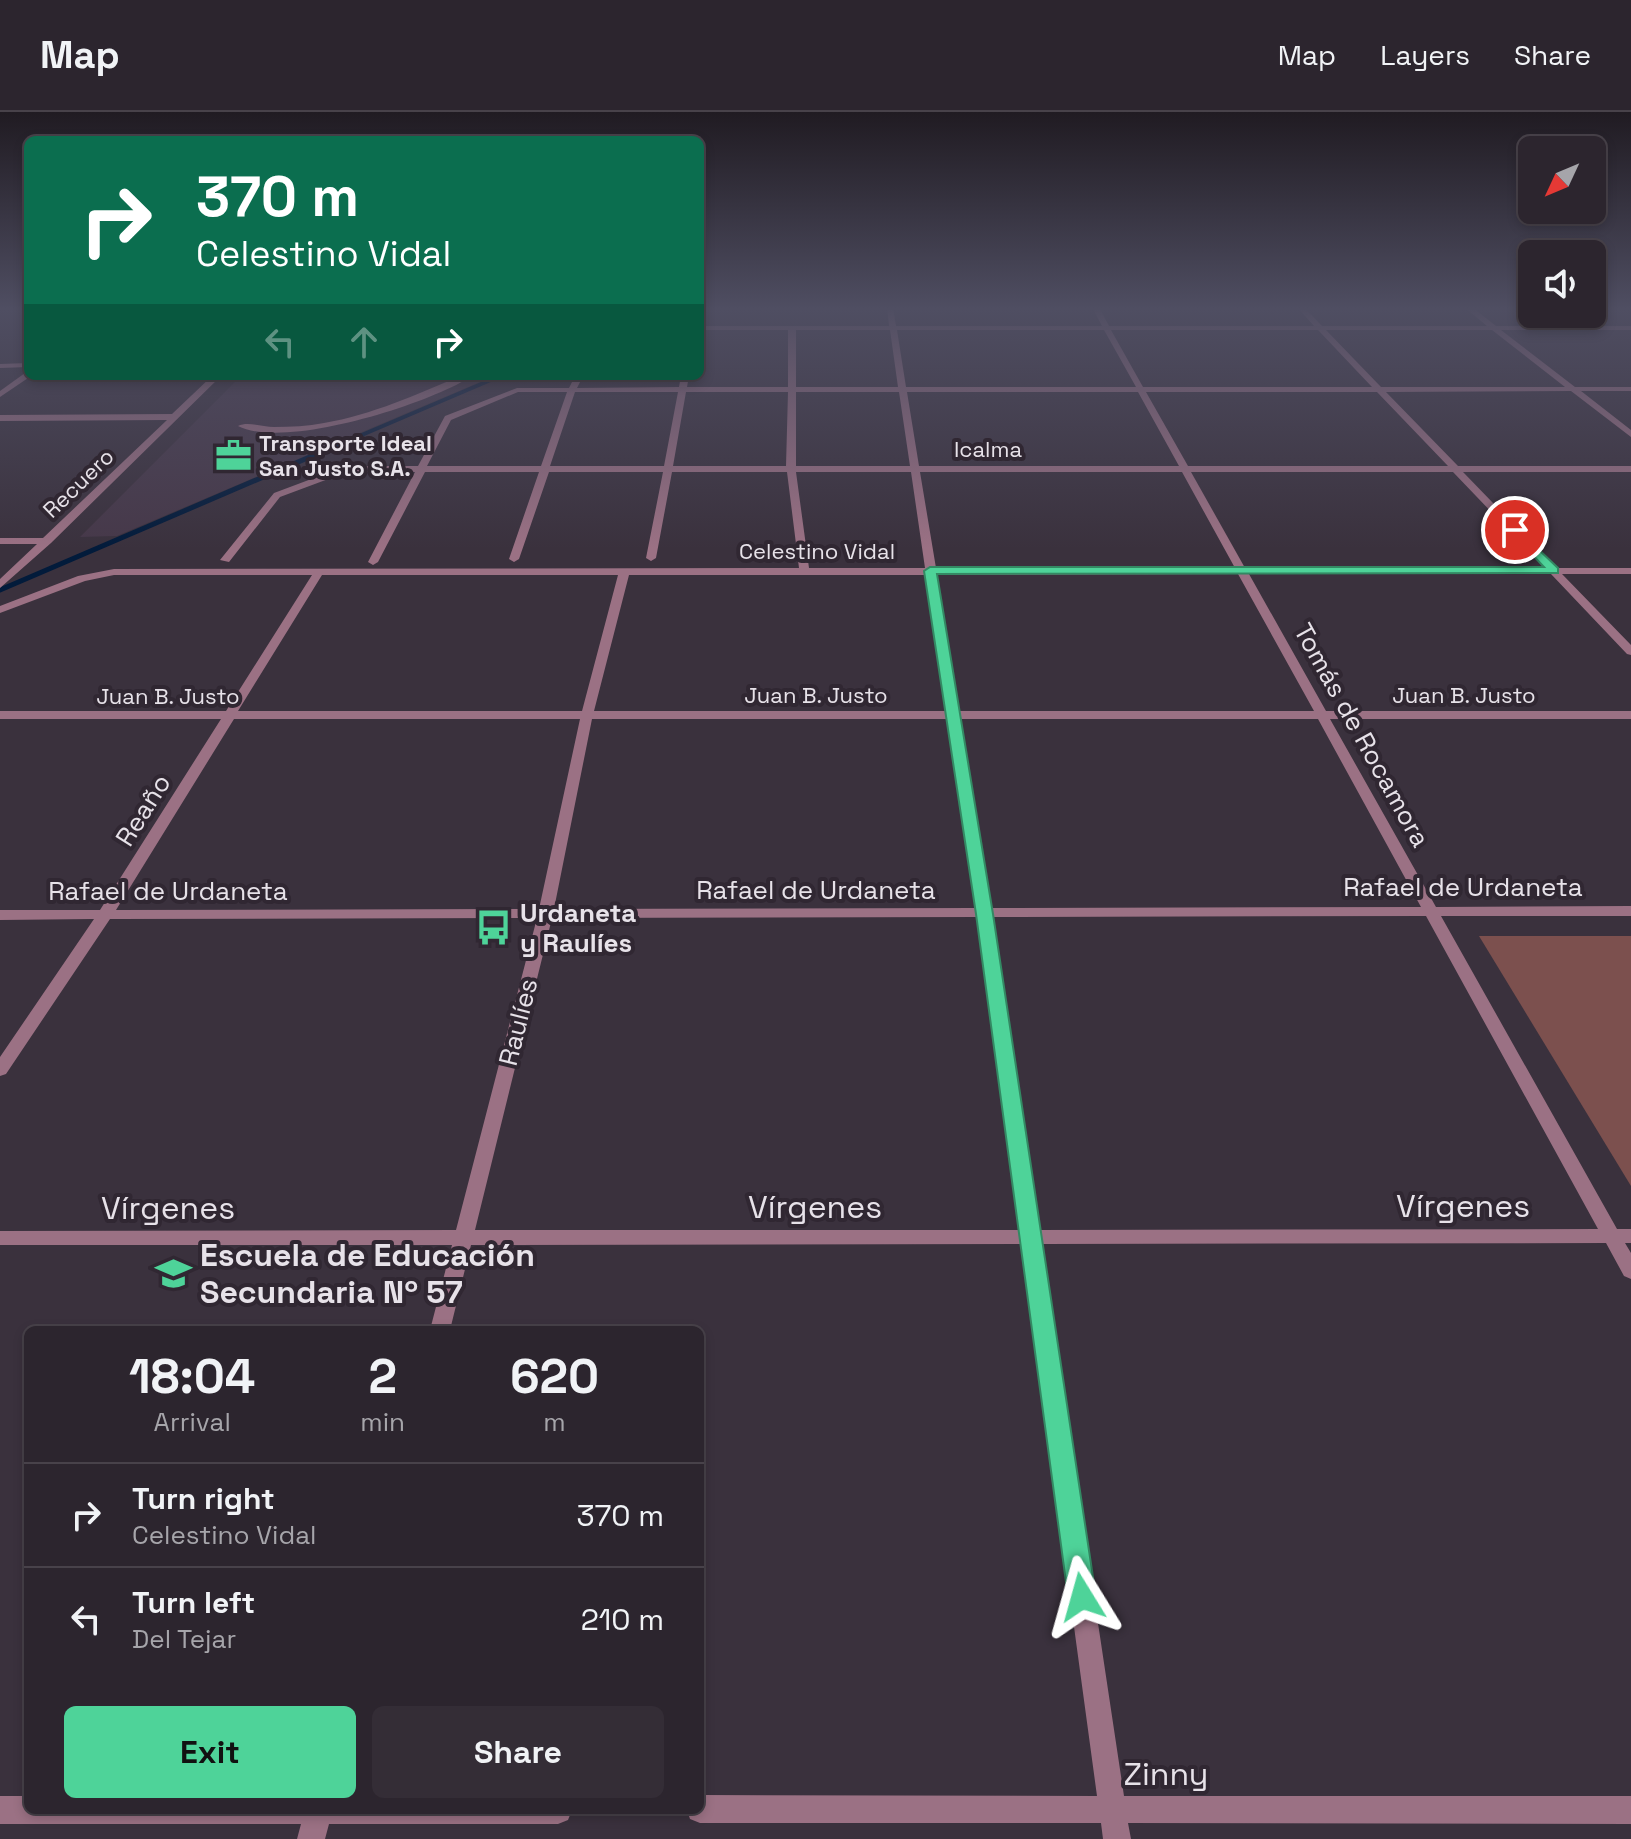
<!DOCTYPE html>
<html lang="en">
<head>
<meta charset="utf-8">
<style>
	body { margin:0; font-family:"Space Grotesk",sans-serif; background:#342d36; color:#f1f3f6; height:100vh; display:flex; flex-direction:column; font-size:30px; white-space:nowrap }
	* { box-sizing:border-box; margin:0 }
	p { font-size:26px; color:#a6a5aa }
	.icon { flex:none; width:44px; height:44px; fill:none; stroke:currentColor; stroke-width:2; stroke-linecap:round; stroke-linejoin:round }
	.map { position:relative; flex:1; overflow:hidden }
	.panel { position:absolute; left:24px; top:1214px; width:680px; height:488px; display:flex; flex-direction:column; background:#2c252e; border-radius:12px; box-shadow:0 4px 12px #0003,0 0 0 2px #48424a }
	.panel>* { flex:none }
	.hud { position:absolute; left:24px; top:24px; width:680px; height:244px; border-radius:12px; box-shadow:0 4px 12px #0003,0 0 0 2px #48424a; background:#0b6e4f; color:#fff; overflow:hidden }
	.needle { width:52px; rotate:226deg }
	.tools { position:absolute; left:1518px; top:24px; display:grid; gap:16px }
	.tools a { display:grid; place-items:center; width:88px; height:88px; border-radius:12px; background:#2c252e; box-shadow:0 4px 12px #0003,0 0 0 2px #48424a; font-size:40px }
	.pin { position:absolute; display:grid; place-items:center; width:68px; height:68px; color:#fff; margin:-34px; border:4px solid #fff; border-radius:50%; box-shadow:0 2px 8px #0007 }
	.me { position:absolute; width:88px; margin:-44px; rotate:352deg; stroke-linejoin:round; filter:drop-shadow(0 0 6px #0008) }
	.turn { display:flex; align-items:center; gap:28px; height:168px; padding:0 40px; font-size:36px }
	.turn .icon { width:104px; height:104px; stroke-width:2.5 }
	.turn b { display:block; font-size:56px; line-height:68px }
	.lanes { display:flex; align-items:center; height:76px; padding:0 40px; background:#0003; justify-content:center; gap:40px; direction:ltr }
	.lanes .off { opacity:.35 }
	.eta { display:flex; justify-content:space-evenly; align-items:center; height:136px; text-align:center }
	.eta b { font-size:48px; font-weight:600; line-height:56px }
	.cta { display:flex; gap:16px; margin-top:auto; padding:16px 40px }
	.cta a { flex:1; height:92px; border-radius:12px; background:#4ed399; color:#111; font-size:32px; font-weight:600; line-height:92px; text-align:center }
	.cta a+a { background:#342d36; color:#f1f3f6 }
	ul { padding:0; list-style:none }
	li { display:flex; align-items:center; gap:24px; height:104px; padding:0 40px; border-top:2px solid #48424a }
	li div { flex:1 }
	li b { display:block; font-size:30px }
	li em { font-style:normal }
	header { display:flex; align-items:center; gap:48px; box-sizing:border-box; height:112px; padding:0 40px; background:#2c252e; border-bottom:2px solid #48424a }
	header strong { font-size:38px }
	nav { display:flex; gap:44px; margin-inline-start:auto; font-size:28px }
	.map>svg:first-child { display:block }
</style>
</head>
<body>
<header>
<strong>Map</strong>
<nav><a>Map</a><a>Layers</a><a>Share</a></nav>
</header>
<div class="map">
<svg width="1631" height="1727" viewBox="0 0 1631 1727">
	<rect width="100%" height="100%" fill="#3a313d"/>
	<path fill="#463849" d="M241 264H494L117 424 80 425Z"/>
	<path fill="#7c504e" d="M1479 824H1631V1074Z"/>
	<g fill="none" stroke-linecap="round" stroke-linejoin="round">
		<path stroke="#021b3b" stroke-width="4" d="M350 328 500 264"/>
		<path stroke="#021b3b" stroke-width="5" d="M0 478 354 326"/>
		<path fill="#9b7184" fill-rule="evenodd" d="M461 264H472C429 292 285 338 238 314 248 309 262 315 274 315 291 315 308 314 324 311 372 303 417 282 461 264Z"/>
		<g fill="#9b7184" fill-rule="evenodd">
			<path d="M887 195H893L896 214H1102L1092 195H1099L1109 214H1314L1297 195H1304L1322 214H1487L1464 195H1472L1496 214H1631V218H1501L1575 275H1631V279H1581L1631 318V325L1571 279 1386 280 1458 354H1631V360H1463L1556 456H1631V462H1562L1631 533V543L1627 542 1551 462H1249L1326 599H1631V607H1330L1436 795 1631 794V804H1441L1617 1117H1631V1131H1625L1631 1141V1167L1624 1164 1606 1131 1041 1132 1124 1684H1631V1712L1128 1711 1131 1727H1103L1101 1711H700L690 1707 687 1698H700V1683L1097 1684 1022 1132 471 1133 450 1218H430L452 1133H0V1119L456 1118 537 806 110 807 6 962 0 964V945L94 807 0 808V798H100L221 607H0V599H226L312 463H114L85 469 0 501V494L78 464 114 457 799 456 787 360H672L656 446 651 449 646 446 663 360H549L519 447 514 450 509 447 539 360H425L378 450 373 453 368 450 415 360H347L280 385 229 450 220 448 274 381 346 354H418L445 304 517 276H569L575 264H583L577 276 679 275 681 264H689L687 275H788V218H700V214H889ZM796 218H890L898 275H796ZM897 218H1104L1136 275H906ZM1111 218H1318L1372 275H1143ZM1326 218H1492L1565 275H1381ZM518 280H567L541 354H427L451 308ZM575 280H678L664 354H550ZM686 280H788L786 354H673ZM796 280H899L910 354H796ZM907 280H1138L1179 354H919ZM1146 280H1377L1448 354H1188ZM796 360H911L925 456H809ZM920 360H1182L1235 456H936ZM1191 360H1453L1545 456H1245ZM1238 462 1314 599H959L937 463ZM322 463H618L582 599H238ZM629 463H926L946 599H594ZM234 607H580L539 797 116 798ZM592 607H948L976 796 554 797ZM960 607H1318L1421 795 991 796ZM1426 804 1598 1117 1039 1118 992 805ZM977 805 1020 1118H475L552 806Z"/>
			<path d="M1625 195H1631V199Z"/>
			<path d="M28 251V255L0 256V252Z"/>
			<path d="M25 261 31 264 0 285V279Z"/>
			<path d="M212 264H221L51 431 0 476V467L37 432H0V426H43L167 308 0 309V303L172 302Z"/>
			<path d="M0 1684H28V1698H572L568 1708 558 1712H329L325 1727H297L301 1712H0Z"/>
		</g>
	</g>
	<linearGradient id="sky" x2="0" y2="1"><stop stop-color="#201b22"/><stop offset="0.45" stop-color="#4f4e62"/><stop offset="1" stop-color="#4f4e62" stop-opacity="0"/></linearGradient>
	<rect width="1631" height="437" fill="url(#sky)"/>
	<path fill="#4ed399" stroke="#338963" stroke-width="2" d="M1515 415 1558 456V461L937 462 993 802 1096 1485 1092 1494 1082 1498 1072 1494 1068 1485 976 802 924 459 930 455H1544L1511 420 1509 418Z"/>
	<defs>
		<symbol id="office-bare" viewBox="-9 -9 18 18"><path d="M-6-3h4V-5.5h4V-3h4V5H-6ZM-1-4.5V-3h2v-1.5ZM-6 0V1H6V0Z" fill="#4ed399" stroke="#302732" stroke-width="2.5" paint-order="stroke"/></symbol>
		<symbol id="bus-bare" viewBox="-9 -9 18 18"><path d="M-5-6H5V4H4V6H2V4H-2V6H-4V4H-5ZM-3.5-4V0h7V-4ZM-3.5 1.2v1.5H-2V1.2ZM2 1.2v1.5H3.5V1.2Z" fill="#4ed399" stroke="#302732" stroke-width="2.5" paint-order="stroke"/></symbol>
		<symbol id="school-bare" viewBox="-9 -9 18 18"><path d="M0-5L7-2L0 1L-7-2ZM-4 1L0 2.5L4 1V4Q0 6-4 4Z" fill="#4ed399" stroke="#302732" stroke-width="2.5" paint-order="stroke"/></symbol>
	</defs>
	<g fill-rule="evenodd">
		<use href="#office-bare" x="208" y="318" width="51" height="51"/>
		<use href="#bus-bare" x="468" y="790" width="51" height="51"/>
		<use href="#school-bare" x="148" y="1136" width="51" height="51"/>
	</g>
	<g text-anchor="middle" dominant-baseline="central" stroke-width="8" stroke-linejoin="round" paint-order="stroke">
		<g font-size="22" font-weight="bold" fill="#e7e2e9" stroke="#302732" text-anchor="start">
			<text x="259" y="331">Transporte Ideal<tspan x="259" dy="25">San Justo S.A.</tspan></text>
		</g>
		<g font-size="22" fill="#e7e2e9" stroke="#302732">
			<text x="988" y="337">Icalma</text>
			<text transform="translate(78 371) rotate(-44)">Recuero</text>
			<text x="817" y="439">Celestino Vidal</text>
			<text x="816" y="583">Juan B. Justo</text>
			<text x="1464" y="583">Juan B. Justo</text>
			<text x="168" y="584">Juan B. Justo</text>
		</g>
		<g font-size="26" fill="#e7e2e9" stroke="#302732">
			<text transform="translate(1362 623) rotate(61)">Tomás de Rocamora</text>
			<text transform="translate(143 698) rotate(-58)">Reaño</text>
			<text x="1463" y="775">Rafael de Urdaneta</text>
			<text x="816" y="778">Rafael de Urdaneta</text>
			<text x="168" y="779">Rafael de Urdaneta</text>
			<text transform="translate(518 910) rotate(-76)">Raulíes</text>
		</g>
		<g font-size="26" font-weight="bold" fill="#e7e2e9" stroke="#302732" text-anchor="start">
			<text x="520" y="801">Urdaneta<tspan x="520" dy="30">y Raulíes</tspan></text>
		</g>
		<g font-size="32" fill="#e7e2e9" stroke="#302732">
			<text x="1463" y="1094">Vírgenes</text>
			<text x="815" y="1095">Vírgenes</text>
			<text x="168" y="1096">Vírgenes</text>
			<text x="1166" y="1662">Zinny</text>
		</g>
		<g font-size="32" font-weight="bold" fill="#e7e2e9" stroke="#302732" text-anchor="start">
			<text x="200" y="1143">Escuela de Educación<tspan x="200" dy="37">Secundaria Nº 57</tspan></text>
		</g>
	</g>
</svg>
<div class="tools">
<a><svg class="needle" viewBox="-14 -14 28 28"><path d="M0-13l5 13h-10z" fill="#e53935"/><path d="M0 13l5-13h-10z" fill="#a6a5aa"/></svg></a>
<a><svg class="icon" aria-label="sound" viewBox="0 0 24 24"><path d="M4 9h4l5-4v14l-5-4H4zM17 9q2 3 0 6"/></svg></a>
</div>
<div class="pin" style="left:1515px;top:418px;background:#d93025"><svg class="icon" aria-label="arrive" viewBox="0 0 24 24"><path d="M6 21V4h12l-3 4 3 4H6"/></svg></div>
<svg class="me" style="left:1082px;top:1485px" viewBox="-20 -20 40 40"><path d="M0-17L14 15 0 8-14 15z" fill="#4ed399" stroke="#fff" stroke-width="4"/></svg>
<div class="hud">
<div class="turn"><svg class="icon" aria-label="right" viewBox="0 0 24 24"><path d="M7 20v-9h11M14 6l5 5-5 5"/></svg><div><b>370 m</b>Celestino Vidal</div></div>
<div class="lanes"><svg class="icon off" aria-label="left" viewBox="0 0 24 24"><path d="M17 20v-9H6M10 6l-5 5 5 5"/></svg><svg class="icon off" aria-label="ahead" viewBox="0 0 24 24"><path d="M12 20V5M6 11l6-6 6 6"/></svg><svg class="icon" aria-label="right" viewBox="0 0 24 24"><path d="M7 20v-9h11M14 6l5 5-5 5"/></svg></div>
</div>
<section class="panel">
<div class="eta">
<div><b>18:04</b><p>Arrival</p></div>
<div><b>2</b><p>min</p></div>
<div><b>620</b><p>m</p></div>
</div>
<ul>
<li><svg class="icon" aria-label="right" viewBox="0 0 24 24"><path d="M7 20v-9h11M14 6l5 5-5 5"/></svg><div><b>Turn right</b><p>Celestino Vidal</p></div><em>370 m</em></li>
<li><svg class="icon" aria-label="left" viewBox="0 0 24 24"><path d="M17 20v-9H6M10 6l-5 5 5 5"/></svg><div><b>Turn left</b><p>Del Tejar</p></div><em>210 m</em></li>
</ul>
<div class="cta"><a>Exit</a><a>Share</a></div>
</section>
</div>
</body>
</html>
